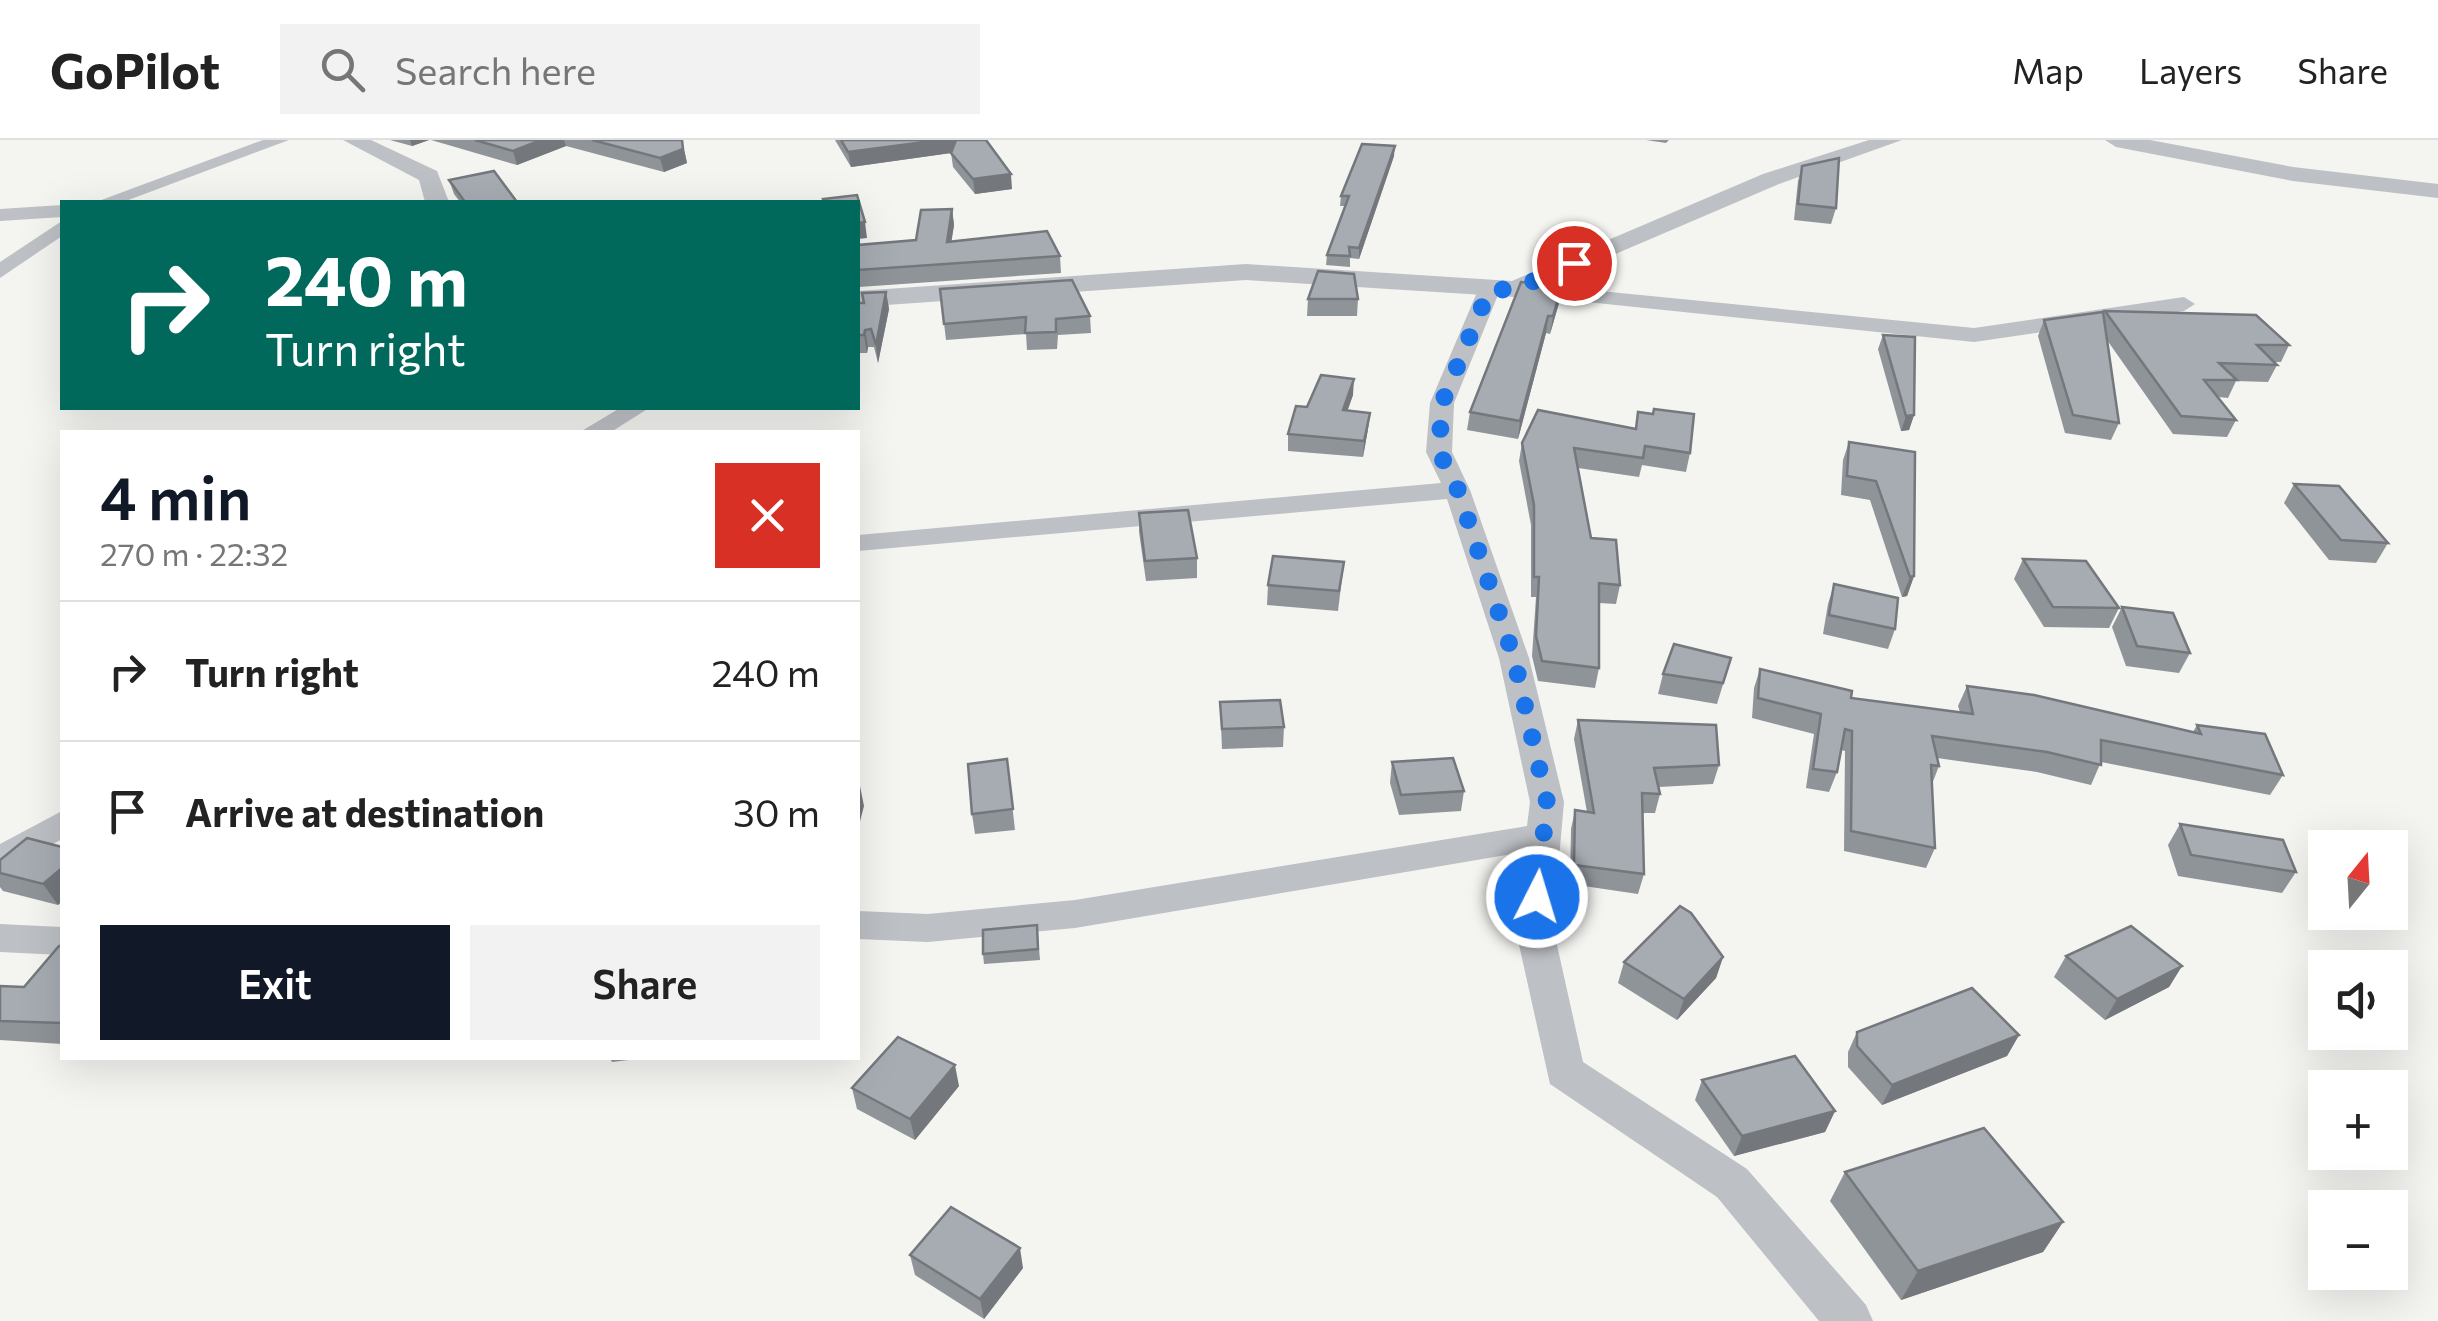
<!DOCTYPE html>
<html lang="en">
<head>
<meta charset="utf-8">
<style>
	body { margin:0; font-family:Commissioner,sans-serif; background:#f2f2f2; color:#222; height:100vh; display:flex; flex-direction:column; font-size:38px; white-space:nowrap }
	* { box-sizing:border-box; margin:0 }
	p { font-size:32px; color:#767676 }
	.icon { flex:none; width:55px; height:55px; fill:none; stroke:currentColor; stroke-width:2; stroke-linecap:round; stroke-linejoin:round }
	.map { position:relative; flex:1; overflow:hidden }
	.drawer { position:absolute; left:60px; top:290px; width:800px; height:630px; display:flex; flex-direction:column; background:#fff; border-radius:0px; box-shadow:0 10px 40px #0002 }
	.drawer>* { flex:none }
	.guide { position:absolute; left:60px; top:60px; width:800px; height:210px; border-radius:0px; box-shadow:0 10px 40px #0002; background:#00695c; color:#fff; overflow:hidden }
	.needle { width:65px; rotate:18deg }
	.tools { position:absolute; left:2308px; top:690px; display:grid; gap:20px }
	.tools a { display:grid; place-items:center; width:100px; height:100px; border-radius:0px; background:#fff; box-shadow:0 10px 40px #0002; font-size:50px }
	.pin { position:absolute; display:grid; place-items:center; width:85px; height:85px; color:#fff; margin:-42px; border:5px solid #fff; border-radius:50%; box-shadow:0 2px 10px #0007 }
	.me { position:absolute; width:110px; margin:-55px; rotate:5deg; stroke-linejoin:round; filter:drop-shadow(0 0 8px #0008) }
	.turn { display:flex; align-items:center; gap:35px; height:210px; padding:0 40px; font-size:45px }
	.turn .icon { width:130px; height:130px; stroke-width:2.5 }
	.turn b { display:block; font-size:70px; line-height:85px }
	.round { display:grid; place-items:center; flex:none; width:105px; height:105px; border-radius:0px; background:#f2f2f2 }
	.head { display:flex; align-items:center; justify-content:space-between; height:170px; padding:0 40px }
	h1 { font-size:60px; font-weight:600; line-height:75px; color:#111827 }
	.button { display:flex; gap:20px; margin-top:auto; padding:20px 40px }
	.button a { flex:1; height:115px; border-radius:0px; background:#111827; color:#fff; font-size:40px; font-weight:600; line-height:115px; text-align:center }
	.button a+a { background:#f2f2f2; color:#222 }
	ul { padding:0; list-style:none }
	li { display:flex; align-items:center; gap:30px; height:140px; padding:0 40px; border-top:2px solid #e0e0e0 }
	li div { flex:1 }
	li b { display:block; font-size:38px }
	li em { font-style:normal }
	header { display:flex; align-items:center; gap:60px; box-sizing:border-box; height:140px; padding:0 50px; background:#fff; border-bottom:2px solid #e0e0e0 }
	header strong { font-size:48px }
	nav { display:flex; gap:55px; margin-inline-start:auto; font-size:35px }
	.search { width:700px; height:90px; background:#f2f2f2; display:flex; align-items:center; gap:25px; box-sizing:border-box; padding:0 35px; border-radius:0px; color:#767676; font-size:38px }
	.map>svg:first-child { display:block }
</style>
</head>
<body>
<header>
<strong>GoPilot</strong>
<div class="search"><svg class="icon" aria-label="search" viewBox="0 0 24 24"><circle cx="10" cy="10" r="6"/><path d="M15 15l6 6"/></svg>Search here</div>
<nav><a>Map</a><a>Layers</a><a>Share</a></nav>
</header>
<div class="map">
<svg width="2438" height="1181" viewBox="0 0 2438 1181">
	<rect width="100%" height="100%" fill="#f4f4f1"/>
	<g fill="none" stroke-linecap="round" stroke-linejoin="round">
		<g fill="#bdc0c4" fill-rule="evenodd">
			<path d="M263 0H289L123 62H96Z"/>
			<path d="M62 65V77L0 81V69Z"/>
			<path d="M62 81V96L0 138V122Z"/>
			<path d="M1518 143 1974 188 2184 157 2195 164 2184 171 1974 202 1510 154 1507 149Z"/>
			<path d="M1489 144 1500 150 1454 263 1452 312 1470 350 1529 518 1564 662 1553 787 1583 922 1747 1029 1866 1165 1873 1181H1819L1717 1057 1550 944 1515 787 1524 712 1075 788 928 802 858 799V771L928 774 1075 760 1527 686 1530 662 1499 518 1447 359 858 411V395L1441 343 1426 312 1430 263 1478 150Z"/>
			<path d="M620 268H649L611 292H580Z"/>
			<path d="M62 671V699L0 734V704Z"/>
			<path d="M0 784 62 787V815L0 812Z"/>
		</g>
		<g fill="#bdc0c4" fill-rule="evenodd">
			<path d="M343 0H371L437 31 449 62H425L419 40Z"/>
			<path d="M1869 0H1902L1779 44 1515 157 1246 140 858 167V151L1246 124 1512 141 1763 34Z"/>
			<path d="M2105 0H2150L2293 27 2438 44V58L2293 41 2116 7Z"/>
		</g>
	</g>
	<g fill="#8f9499">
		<path d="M390 0H429L412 6Z"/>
		<path d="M431 0H682L687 23 664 32 566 6 517 25Z"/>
		<path d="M835 0H986L1012 49 975 54 953 27 951 13 851 27Z"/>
		<path d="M1646 0H1669L1666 3Z"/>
		<path d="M1394 16 1359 119 1350 118V127L1326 125 1327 115 1345 66H1340L1341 56Z"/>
		<path d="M1802 26 1836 68 1831 84 1794 80 1798 41Z"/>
		<path d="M449 40 517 62H460L454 54Z"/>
		<path d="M952 69 954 85 951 101 1060 116 1061 133 859 147 858 105 916 100Z"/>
		<path d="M940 149 1090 176 1091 193 1058 195 1057 209 1027 210 1026 194 946 200Z"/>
		<path d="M886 152 889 169 878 223 874 207H868L867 213H858V163H863L862 153Z"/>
		<path d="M1308 159H1358L1357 176H1307Z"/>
		<path d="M1559 163 1550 194 1546 193 1518 299 1467 290 1470 272Z"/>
		<path d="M2105 171 2289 205 2281 222H2273L2277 225 2268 242 2236 241 2228 258 2218 257 2236 280 2227 297 2173 294 2107 200 2119 283 2111 300 2065 293 2038 196 2044 180 2103 175Z"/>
		<path d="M1883 195 1914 275 1909 290 1901 291 1878 209Z"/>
		<path d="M1353 255 1347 271 1370 273 1368 289 1363 317 1288 311V294L1307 267Z"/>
		<path d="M1538 270 1690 313 1686 332 1642 325 1639 337 1578 328 1591 398 1620 445 1616 464 1599 463V528L1595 548 1538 541 1532 516 1536 457H1531V385L1519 321 1522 303Z"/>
		<path d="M1849 302 1915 312 1914 436 1907 456 1902 457 1870 360 1841 355 1843 320Z"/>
		<path d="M2294 344 2388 403 2376 423 2329 420 2284 363Z"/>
		<path d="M1139 373 1197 418V438L1146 441 1139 392Z"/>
		<path d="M2023 419 2119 468 2109 488 2044 487 2014 439Z"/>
		<path d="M1344 422 1338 471 1267 465 1268 445Z"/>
		<path d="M1834 445 1895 489 1888 509 1823 494 1828 464Z"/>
		<path d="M2122 467 2190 513 2179 533 2126 526 2112 487Z"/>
		<path d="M1731 518 1717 564 1658 554 1663 534Z"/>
		<path d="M1760 529 1851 558 1960 572 1958 566 1967 546 2193 592 2197 585 2283 635 2270 655 2101 622 2091 645 2037 632 1937 618 1939 626 1932 644 1935 708 1926 728 1844 711 1845 611 1841 610 1837 632 1829 652 1806 648 1814 594 1752 578 1754 548Z"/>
		<path d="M1220 562 1284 587 1283 607 1222 609Z"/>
		<path d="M1578 580 1719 625 1713 644 1659 647 1660 654 1655 673H1642L1644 734 1638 754 1570 744 1571 689 1575 670 1587 672 1574 599Z"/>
		<path d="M1007 619 1015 690 975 694 972 674Z"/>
		<path d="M1392 622 1464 651 1461 671 1399 675 1390 643Z"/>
		<path d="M2180 684 2296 732 2282 753 2178 736 2168 705Z"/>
		<path d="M62 707V761L58 765 3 751 0 747V720Z"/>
		<path d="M1037 785 1040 820 984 824 983 814Z"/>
		<path d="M62 806V904L0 900V846L24 847Z"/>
		<path d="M2066 816 2182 826 2169 847 2105 880 2054 837Z"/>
		<path d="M1723 817 1716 838 1677 880 1618 843 1624 822Z"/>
		<path d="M1857 892 2019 895 2007 916 1882 965 1848 927V912Z"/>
		<path d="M610 918H645L612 922Z"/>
		<path d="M1702 940 1835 971 1825 992 1734 1016 1695 960Z"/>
		<path d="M959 946 915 1000 857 969 852 948Z"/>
		<path d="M1845 1032 2063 1082 2043 1112 1901 1160 1830 1061Z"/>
		<path d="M910 1115 1023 1128 984 1179 915 1135Z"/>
	</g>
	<g fill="#74787d">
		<path d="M410 0H429L412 6Z"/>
		<path d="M541 0H564L566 6 517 25 513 11Z"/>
		<path d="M682 0 687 23 664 32 660 18Z"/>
		<path d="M940 0H957L958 12 851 27 848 12Z"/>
		<path d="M1395 6 1394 16 1359 119V108Z"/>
		<path d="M1011 34 1012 49 975 54 973 39Z"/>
		<path d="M952 69 954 85 949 118 947 102Z"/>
		<path d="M865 82 867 98 858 99V83Z"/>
		<path d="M1562 146 1559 163 1550 194 1553 176Z"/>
		<path d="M886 152 889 169 878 223 876 205Z"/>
		<path d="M1548 176 1546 193 1518 299 1520 281Z"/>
		<path d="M865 190 868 207 867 213 864 195Z"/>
		<path d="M1354 239 1353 255 1342 286 1343 270Z"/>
		<path d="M1370 273 1368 289 1363 317 1364 301Z"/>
		<path d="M1914 275 1909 290 1901 291 1906 276Z"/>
		<path d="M1914 436 1907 456 1902 457 1910 437Z"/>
		<path d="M860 646 864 666 858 689V654Z"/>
		<path d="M62 728V761L58 765 43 744Z"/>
		<path d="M1723 817 1716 838 1677 880 1684 859Z"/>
		<path d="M2182 826 2169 847 2105 880 2117 859Z"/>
		<path d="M2019 895 2007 916 1882 965 1892 945Z"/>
		<path d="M955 925 959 946 915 1000 910 979Z"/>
		<path d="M1835 971 1825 992 1734 1016 1742 996Z"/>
		<path d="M2063 1082 2043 1112 1901 1160 1918 1131Z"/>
		<path d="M1020 1108 1023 1128 984 1179 980 1159Z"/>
	</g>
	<g fill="#a6acb2" stroke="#74787d" stroke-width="2.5">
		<path d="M475 0H541L513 11Z"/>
		<path d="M592 0H682L683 9 660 18Z"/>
		<path d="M841 0H940L848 12Z"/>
		<path d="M956 0H986L1011 34 973 39 951 13Z"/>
		<path d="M1362 4 1395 6 1359 108 1349 107 1350 116 1327 115 1349 56H1341Z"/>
		<path d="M1839 18 1836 68 1798 64 1802 26Z"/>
		<path d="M494 31 517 62H465L449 40Z"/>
		<path d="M857 55 865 82 858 83V62H824L823 59Z"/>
		<path d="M952 69 947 102 1047 91 1060 116 858 130V105L916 100 921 70Z"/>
		<path d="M1318 131 1354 134 1358 159H1308Z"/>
		<path d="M1072 140 1090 176 1056 179V192L1025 193 1026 177 944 184 940 149Z"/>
		<path d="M1521 142 1562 146 1553 176H1548L1520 281 1470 272Z"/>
		<path d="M886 152 876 205 871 189 865 190 864 195H858V163H864L862 153Z"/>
		<path d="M2105 171 2256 175 2289 205H2257L2277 225 2219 223 2237 240H2204L2236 280 2181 276Z"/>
		<path d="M2103 172 2119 283 2073 275 2044 180Z"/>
		<path d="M1883 195 1915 197 1914 275 1906 276Z"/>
		<path d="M1321 235 1354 239 1343 270 1370 273 1364 301 1288 294 1296 266 1307 267Z"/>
		<path d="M1654 269 1694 274 1690 313 1645 306 1643 318 1574 308 1591 398 1616 400 1620 445 1599 443V528L1542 521 1536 496 1539 437H1534V365L1522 303 1538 270 1636 289 1638 272 1653 274Z"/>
		<path d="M1849 302 1915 312 1914 436 1910 437 1876 341 1847 336Z"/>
		<path d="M2294 344 2339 346 2388 403 2341 400Z"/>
		<path d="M1188 370 1197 418 1145 421 1139 373Z"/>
		<path d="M1273 416 1344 422 1339 451 1268 445Z"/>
		<path d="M2023 419 2086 421 2119 468 2053 467Z"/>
		<path d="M1834 444 1898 458 1895 489 1829 475Z"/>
		<path d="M2122 467 2173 473 2190 513 2137 506Z"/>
		<path d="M1674 504 1731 518 1723 543 1663 534Z"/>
		<path d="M1760 529 1852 551 1851 558 1973 574 1967 546 2034 555 2201 594 2197 585 2265 594 2283 635 2101 600V625L2047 612 1932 596 1939 626 1931 625 1935 708 1851 691 1852 591 1845 589 1837 632 1813 629 1821 574 1758 558Z"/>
		<path d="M1280 560 1284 587 1222 589 1220 562Z"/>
		<path d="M1578 580 1716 585 1719 625 1654 628 1660 654 1642 653 1644 734 1574 725 1575 670 1594 673Z"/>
		<path d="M1453 618 1464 651 1401 655 1392 622Z"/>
		<path d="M1007 619 1013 669 972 674 968 624Z"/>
		<path d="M2180 684 2283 700 2296 732 2191 715Z"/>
		<path d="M27 698 62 707V728L43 744 0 733V720Z"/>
		<path d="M1680 766 1691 773 1723 817 1684 859 1624 822Z"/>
		<path d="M1037 785 1038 809 983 814V790Z"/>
		<path d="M2131 786 2182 826 2117 859 2066 816Z"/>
		<path d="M59 806H62V883L0 881V846L24 847Z"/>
		<path d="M1972 848 2019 895 1892 945 1857 906V892Z"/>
		<path d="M898 897 955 925 910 979 852 948Z"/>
		<path d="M1795 916 1835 971 1742 996 1702 940Z"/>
		<path d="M1984 988 2063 1082 1918 1131 1845 1032Z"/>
		<path d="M951 1067 1020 1108 980 1159 910 1115Z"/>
	</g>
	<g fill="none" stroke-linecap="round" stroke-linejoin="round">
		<path stroke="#1a73e8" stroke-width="18" stroke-dasharray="0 32.4" d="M1537 757 1547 662 1514 518 1458 350 1439 312 1442 263 1489 150 1516 149 1574 123"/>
	</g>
</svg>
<div class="tools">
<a><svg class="needle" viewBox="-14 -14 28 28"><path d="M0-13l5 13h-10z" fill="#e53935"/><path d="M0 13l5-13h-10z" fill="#767676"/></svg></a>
<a><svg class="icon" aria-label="sound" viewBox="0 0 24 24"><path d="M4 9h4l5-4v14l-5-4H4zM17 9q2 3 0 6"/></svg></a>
<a>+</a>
<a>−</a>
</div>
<div class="pin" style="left:1574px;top:123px;background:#d93025"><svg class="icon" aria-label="arrive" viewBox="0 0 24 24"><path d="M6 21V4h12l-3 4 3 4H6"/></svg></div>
<svg class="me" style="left:1537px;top:757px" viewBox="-20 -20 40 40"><circle r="17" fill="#1a73e8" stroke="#fff" stroke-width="3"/><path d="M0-11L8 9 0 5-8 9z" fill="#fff"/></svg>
<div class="guide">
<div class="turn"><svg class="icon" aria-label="right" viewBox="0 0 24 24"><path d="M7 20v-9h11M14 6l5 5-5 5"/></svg><div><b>240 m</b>Turn right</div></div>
</div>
<section class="drawer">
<div class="head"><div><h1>4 min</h1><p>270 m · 22:32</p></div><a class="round" style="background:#d93025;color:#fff"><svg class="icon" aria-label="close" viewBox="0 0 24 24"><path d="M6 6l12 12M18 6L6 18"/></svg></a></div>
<ul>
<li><svg class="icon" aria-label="right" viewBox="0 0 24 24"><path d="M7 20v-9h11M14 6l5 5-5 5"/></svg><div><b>Turn right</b></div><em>240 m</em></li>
<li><svg class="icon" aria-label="arrive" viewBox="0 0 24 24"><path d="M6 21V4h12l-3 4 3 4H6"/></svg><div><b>Arrive at destination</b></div><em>30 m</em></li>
</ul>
<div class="button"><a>Exit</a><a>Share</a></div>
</section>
</div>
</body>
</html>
